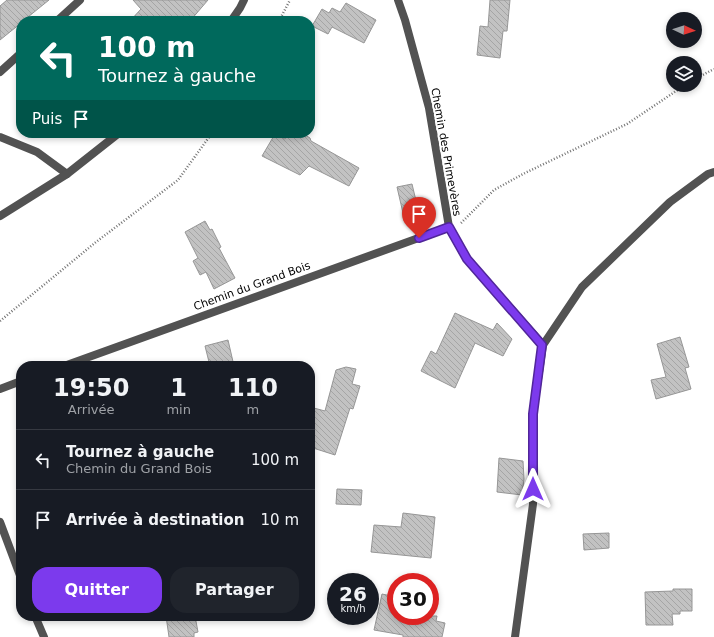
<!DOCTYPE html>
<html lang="fr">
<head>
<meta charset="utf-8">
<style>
	body { margin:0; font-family:"DejaVu Sans",sans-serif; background:#20242c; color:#f1f3f6; height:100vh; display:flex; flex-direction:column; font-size:15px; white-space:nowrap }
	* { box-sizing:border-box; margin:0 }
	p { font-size:13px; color:#9ea1a6 }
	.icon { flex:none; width:22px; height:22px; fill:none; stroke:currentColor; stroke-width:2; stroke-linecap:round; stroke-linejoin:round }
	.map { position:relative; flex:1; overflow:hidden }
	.drawer { position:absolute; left:16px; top:361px; width:299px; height:260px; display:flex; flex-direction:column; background:#171b24; border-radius:16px; box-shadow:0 2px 6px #0003 }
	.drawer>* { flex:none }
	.hud { position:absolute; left:16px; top:16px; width:299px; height:122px; border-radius:16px; box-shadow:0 2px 6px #0003; background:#00695c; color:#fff; overflow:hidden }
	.needle { width:26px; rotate:94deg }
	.tools { position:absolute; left:666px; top:12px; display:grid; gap:8px }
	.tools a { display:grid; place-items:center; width:36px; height:36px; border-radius:50%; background:#171b24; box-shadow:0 2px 6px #0003; font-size:20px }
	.speed { position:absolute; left:327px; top:573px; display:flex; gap:8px; font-size:20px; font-weight:700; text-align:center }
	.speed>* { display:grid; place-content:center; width:52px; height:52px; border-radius:50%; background:#171b24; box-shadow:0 2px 6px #0003; line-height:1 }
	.speed small { font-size:10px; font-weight:400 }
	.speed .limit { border:6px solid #d22; background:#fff; color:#111 }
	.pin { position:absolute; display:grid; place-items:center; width:34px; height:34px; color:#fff; margin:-41px -17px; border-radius:50% 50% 50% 0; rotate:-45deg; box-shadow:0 0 4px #0007 }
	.pin .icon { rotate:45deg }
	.me { position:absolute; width:44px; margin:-22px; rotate:0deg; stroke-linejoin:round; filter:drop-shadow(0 0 3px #0008) }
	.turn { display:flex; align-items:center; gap:14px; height:84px; padding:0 16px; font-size:18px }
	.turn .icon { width:52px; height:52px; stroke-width:2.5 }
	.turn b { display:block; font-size:28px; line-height:34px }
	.then { display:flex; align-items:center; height:38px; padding:0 16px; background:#0003; gap:8px; font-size:15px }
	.eta { display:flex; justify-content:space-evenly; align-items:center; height:68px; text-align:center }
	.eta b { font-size:24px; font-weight:800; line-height:28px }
	.cta { display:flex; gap:8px; margin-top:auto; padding:8px 16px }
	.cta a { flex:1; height:46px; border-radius:16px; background:#7c3aed; color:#fff; font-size:16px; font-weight:800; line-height:46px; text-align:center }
	.cta a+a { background:#20242c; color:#f1f3f6 }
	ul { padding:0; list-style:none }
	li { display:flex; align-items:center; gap:12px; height:60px; padding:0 16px; border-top:1px solid #363941 }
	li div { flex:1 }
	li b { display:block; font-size:15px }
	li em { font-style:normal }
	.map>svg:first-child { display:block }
</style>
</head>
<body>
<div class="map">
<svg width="714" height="637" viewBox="0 0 714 637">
	<defs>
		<pattern id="building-back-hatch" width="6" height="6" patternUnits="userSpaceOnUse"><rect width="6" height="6" fill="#c2c2c2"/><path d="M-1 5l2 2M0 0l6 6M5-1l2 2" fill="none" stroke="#a5a5a5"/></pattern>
	</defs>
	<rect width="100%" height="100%" fill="#fff"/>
	<g fill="url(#building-back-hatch)" stroke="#969696">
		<path d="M7 0H49L23 21H21V23L0 40V6Z"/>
		<path d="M133 0H208L190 21H130L141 9Z"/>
		<path d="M490 0H510L507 31H503L500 58 477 55 480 26 488 27Z"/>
		<path d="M346 3 376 20 364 43 332 27 328 34 312 26 322 9 329 13 332 8 340 12Z"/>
		<path d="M289 133H302L310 138 311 141 359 168 349 186 309 166 300 175 262 156 275 134 285 139Z"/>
		<path d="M412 184 418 209 403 213 397 187Z"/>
		<path d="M205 221 210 230 212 229 221 247 219 248 235 278 214 289 206 272 200 275 193 261 198 258 185 232Z"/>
		<path d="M455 313 493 330 497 323 512 339 503 356 475 343 455 388 421 371 431 351 436 354Z"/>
		<path d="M680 337 689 367 685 368 691 389 656 399 651 380 666 377 657 344Z"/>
		<path d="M228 340 234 366H210L205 346Z"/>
		<path d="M346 367 356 369 352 384 360 386 353 409 350 408 335 455 310 447V407L325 411 336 370Z"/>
		<path d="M499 458 523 461 524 479 522 495 497 492Z"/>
		<path d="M337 489 362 490 361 505 336 504Z"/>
		<path d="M403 513 435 517 431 558 371 552 374 525 401 527Z"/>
		<path d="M609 533V548L584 550 583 534Z"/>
		<path d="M673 589H692V611H680V614H672L673 625H646L645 592 673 591Z"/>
		<path d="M382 594 396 597V616H437L436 621 445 623 442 637H403V635L374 630Z"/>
		<path d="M166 616H195L198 632 194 633V637H169Z"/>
	</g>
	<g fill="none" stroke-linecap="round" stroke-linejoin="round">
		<g stroke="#747474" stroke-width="2.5" stroke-dasharray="1 2" stroke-linecap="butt">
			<path d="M279 21 290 0"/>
			<path d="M695 79 714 69"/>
			<path d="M461 223 494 190 523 174 627 124 685 85"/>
			<path d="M0 321 96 242 178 180 212 133"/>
		</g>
		<g stroke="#525252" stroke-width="8">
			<path d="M0 522 21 578"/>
			<path d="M35 616 44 637"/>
		</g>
		<g stroke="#525252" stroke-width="8">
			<path d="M398 0 405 20 429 108 449 227 467 259 543 345 533 414V504L515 637"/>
			<path d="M57 21 80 0"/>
			<path d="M231 21 240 8 244 0"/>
			<path d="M0 72 21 53"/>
			<path d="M0 137 37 152 67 174"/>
			<path d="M0 216 67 174 119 133"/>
			<path d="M543 345 582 287 670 202 708 174 714 172"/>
			<path d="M64 366 449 227"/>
			<path d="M0 389 21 381"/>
		</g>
	</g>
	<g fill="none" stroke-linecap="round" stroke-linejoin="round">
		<defs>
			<path id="route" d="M419 238 449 227 467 259 542 345 533 414V489"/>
		</defs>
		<use href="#route" stroke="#51269a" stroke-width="10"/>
		<use href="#route" stroke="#7c3aed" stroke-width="7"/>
	</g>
	<g text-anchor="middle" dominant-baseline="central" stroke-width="4" stroke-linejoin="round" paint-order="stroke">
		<g font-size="11" fill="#000" stroke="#fff">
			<text transform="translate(446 152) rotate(80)">Chemin des Primevères</text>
			<text transform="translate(252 286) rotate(-20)">Chemin du Grand Bois</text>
		</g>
	</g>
</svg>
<div class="tools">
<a><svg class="needle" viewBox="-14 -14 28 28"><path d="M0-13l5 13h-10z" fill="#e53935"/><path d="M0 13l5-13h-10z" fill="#9ea1a6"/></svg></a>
<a><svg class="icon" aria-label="layers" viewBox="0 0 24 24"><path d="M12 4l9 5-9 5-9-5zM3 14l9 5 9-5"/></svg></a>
</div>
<div class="speed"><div>26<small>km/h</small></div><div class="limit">30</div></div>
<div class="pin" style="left:419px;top:238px;background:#d93025"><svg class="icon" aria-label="arrive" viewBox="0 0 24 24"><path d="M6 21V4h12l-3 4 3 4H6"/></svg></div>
<svg class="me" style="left:533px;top:489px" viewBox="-20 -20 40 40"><path d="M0-17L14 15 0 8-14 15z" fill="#7c3aed" stroke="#fff" stroke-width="4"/></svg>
<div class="hud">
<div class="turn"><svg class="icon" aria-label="left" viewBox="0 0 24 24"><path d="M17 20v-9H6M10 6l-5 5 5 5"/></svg><div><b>100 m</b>Tournez à gauche</div></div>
<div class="then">Puis<svg class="icon" aria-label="arrive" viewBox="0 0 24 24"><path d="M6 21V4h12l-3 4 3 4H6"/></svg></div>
</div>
<section class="drawer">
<div class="eta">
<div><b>19:50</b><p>Arrivée</p></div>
<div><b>1</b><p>min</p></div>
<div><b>110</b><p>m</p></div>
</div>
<ul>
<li><svg class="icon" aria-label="left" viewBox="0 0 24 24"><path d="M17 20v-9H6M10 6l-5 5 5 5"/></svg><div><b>Tournez à gauche</b><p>Chemin du Grand Bois</p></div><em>100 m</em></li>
<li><svg class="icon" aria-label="arrive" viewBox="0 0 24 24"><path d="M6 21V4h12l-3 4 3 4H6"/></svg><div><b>Arrivée à destination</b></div><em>10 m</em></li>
</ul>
<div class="cta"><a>Quitter</a><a>Partager</a></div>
</section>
</div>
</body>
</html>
